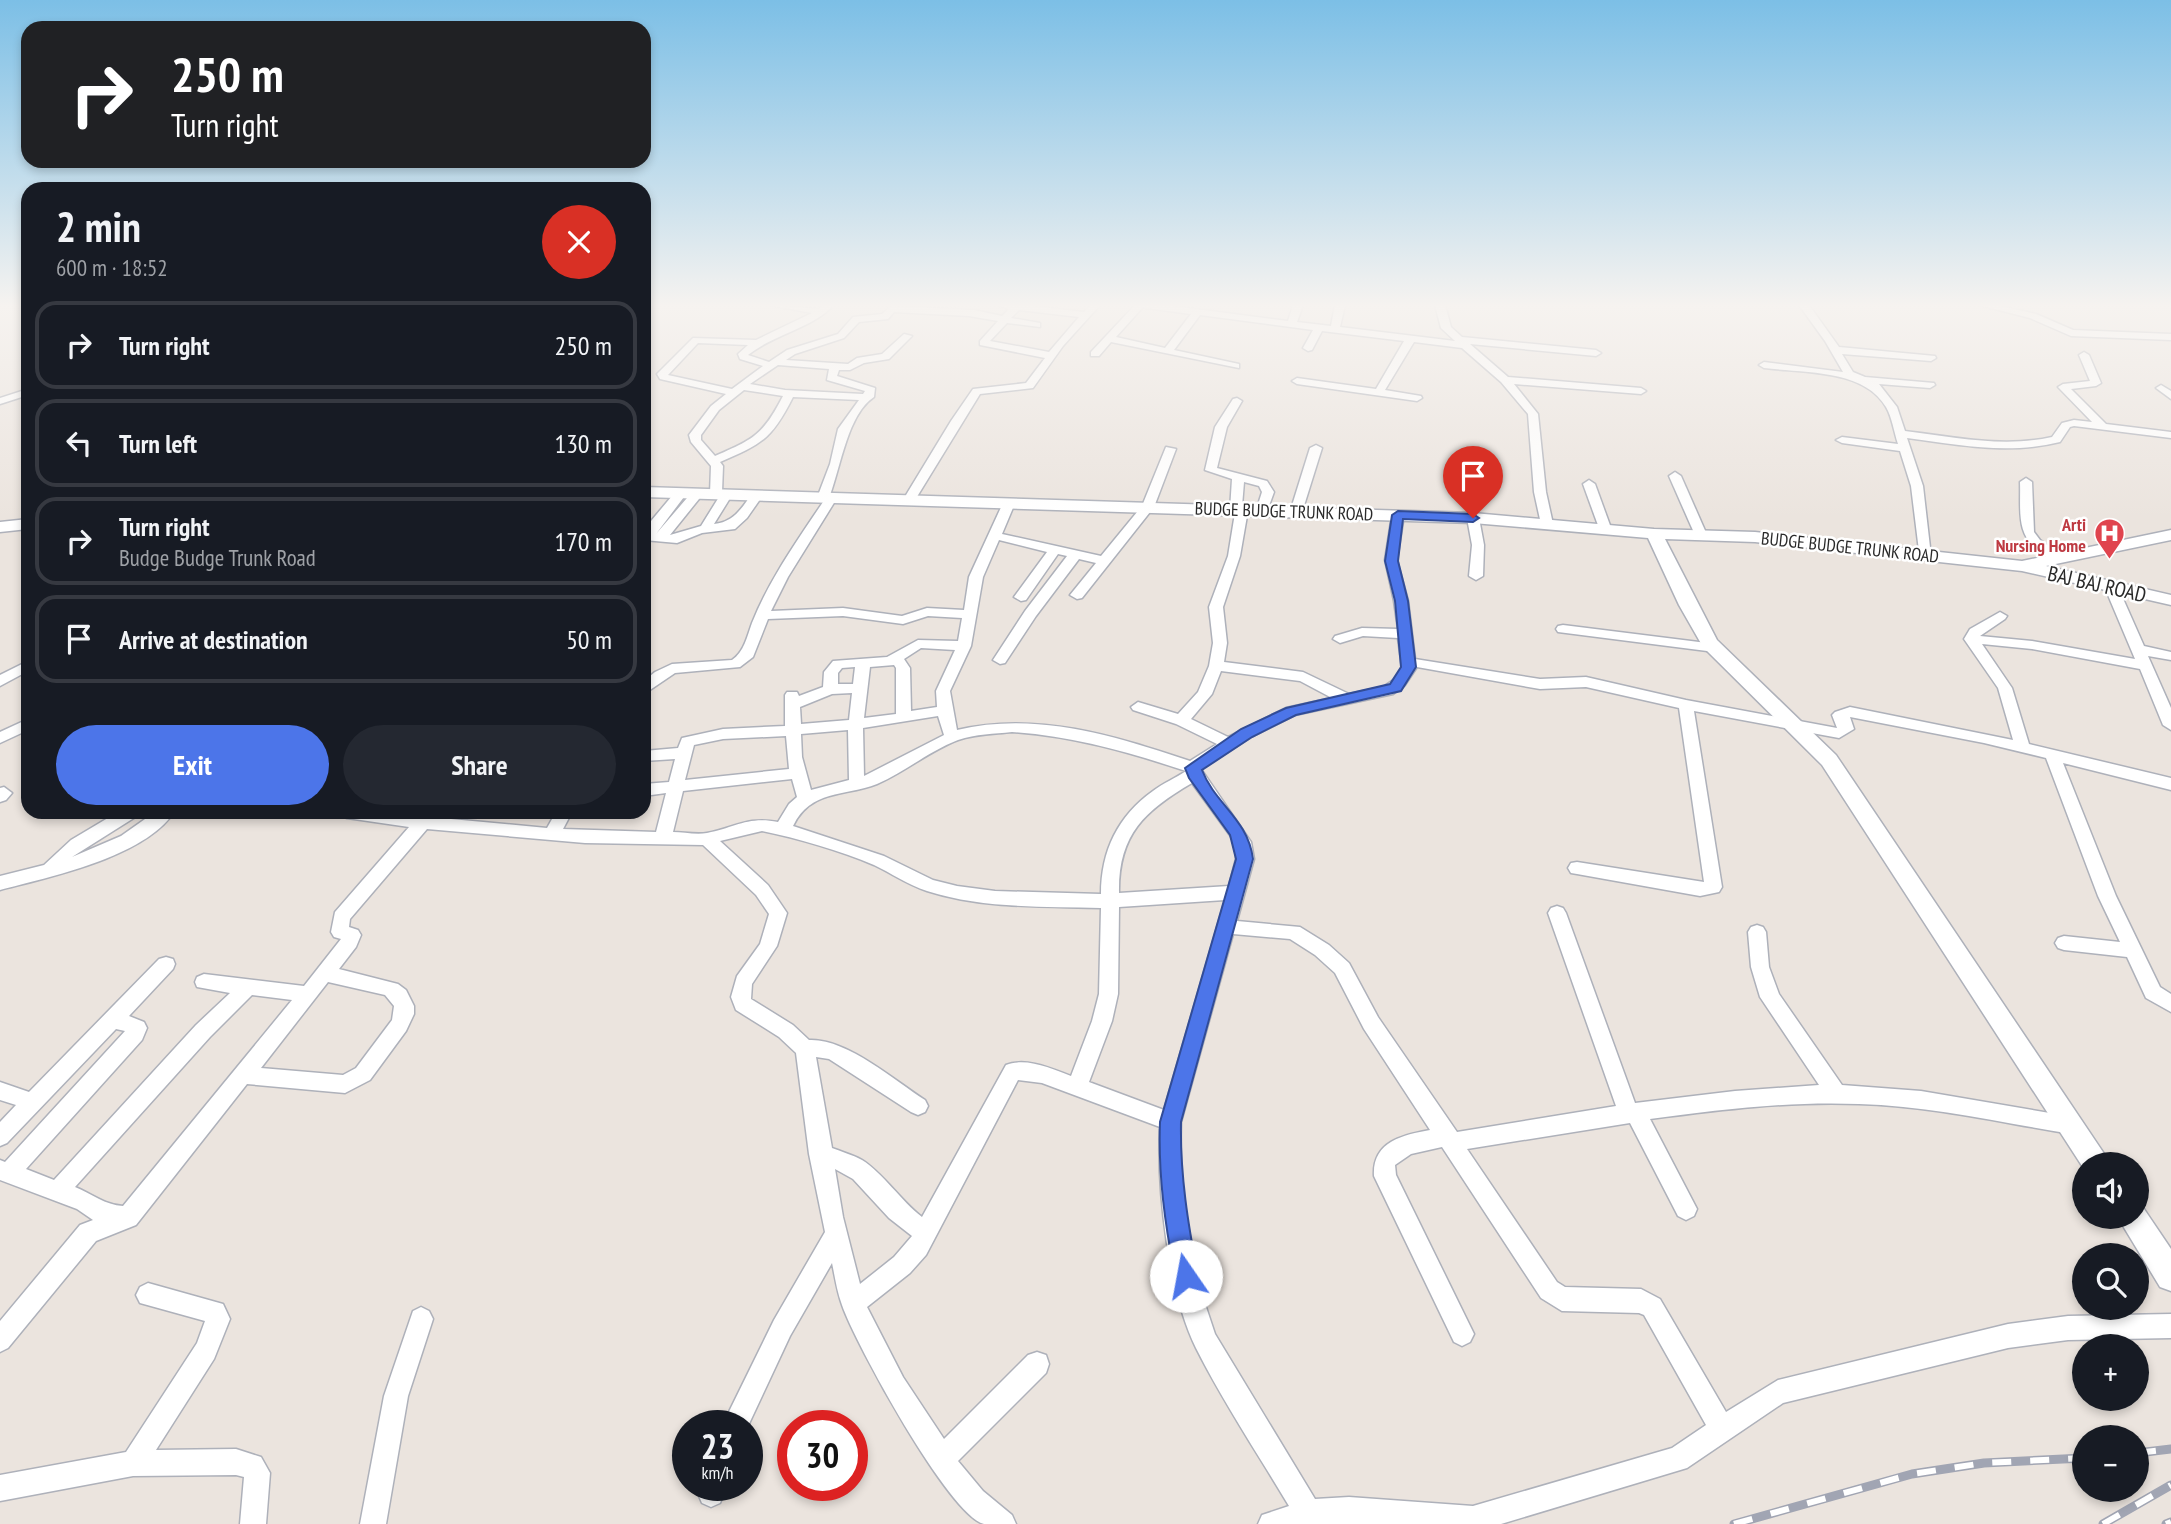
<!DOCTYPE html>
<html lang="en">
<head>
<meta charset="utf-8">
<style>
	body { margin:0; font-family:"PT Sans Narrow",sans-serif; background:#242831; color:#f1f3f6; height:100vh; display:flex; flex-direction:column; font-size:26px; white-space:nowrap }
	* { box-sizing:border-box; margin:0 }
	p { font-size:23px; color:#9ea1a6 }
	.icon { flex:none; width:38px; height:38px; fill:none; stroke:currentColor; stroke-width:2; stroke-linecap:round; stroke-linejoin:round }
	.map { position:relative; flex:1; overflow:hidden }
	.details { position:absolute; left:21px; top:182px; width:630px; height:637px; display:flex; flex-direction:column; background:#171b24; border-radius:21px; box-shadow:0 4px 10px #0003 }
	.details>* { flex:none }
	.banner { position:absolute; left:21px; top:21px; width:630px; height:147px; border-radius:21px; box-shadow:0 4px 10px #0003; background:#202124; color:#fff; overflow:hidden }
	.fabs { position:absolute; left:2072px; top:1152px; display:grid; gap:14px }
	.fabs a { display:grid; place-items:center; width:77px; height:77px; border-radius:50%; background:#171b24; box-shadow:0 4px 10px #0003; font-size:35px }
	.speed { position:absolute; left:672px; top:1410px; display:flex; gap:14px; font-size:35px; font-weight:700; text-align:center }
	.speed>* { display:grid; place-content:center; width:91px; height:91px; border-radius:50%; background:#171b24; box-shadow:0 4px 10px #0003; line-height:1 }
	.speed small { font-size:18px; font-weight:400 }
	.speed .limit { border:10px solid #d22; background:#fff; color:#111 }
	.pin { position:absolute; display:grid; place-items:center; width:60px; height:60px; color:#fff; margin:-72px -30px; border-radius:50% 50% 50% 0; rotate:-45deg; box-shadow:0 0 7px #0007 }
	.pin .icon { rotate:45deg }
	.me { position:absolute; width:77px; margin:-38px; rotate:348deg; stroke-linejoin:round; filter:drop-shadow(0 0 5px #0008) }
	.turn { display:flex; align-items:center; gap:24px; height:147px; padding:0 35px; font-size:32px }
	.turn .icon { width:91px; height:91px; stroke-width:2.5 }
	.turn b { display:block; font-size:49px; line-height:60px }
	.round { display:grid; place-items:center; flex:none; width:74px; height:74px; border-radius:37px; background:#242831 }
	.headline { display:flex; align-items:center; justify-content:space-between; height:119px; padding:0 35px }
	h1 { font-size:42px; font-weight:700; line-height:52px }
	.primary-button { display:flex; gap:14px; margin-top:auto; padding:14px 35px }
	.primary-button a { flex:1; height:80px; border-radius:42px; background:#4c75e9; color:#fff; font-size:28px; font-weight:700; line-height:80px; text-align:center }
	.primary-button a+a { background:#242831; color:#f1f3f6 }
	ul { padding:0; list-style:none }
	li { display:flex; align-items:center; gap:21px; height:88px; margin:0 14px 10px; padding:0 21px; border:4px solid #363941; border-radius:21px }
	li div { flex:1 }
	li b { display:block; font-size:26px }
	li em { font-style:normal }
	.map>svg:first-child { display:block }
</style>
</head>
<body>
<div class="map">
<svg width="2171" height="1524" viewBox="0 0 2171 1524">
	<rect width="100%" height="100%" fill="#ebe4de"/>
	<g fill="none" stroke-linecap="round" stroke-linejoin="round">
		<defs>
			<g id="street">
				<path d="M769 305 819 309 823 305H834C811 329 774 334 748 355L769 362 787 350 838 334 853 317 882 314 891 306 974 310 1002 316 1009 309 997 305H1024L1084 312 1090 305H1100L1063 346 1033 388 980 394 915 500 909 504 903 500 951 421 973 389 1026 383 1045 358 980 345V341L998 321 969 316 894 312 888 319 859 322 844 338 795 354 786 360 848 364 857 358 882 354 904 334 912 336 889 359 864 363 850 370H839L837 376 875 388 874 397C848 414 841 465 830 495L837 498 788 577 771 611 843 608 902 616 927 608 964 610 969 577 1003 503 1009 499 1015 503 1002 534 1101 556 1142 506 1166 447 1176 449 1154 507 1082 598 1077 599 1070 595 1096 563 1079 559 1036 616 1005 663 1000 664 993 660 1025 611 1067 556 1058 554 1026 600 1021 601 1014 597 1047 552 999 540 983 577 971 646 950 691 957 730C1036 711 1115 736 1190 761L1217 744 1176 724 1133 710 1131 707 1138 702 1178 714 1198 692 1209 666 1213 643 1209 607 1228 556 1235 513 1230 510 1232 479 1205 470 1215 427 1233 399 1237 398 1242 401 1227 427 1217 468 1267 481 1274 492 1266 514H1258L1256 511 1262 492 1259 486 1244 482 1242 506 1248 510 1240 556 1223 607 1227 643 1224 662 1303 672 1349 694 1383 687 1395 679 1402 668 1398 638 1363 636 1340 643 1333 639 1335 636 1362 628 1398 629 1394 601 1385 560 1392 515 1398 511 1404 515 1397 560 1408 601 1415 659 1540 679 1586 677 1686 700 1837 728 1832 715 1835 712 1850 707 2013 740 1998 688 1964 639 1970 629 2000 612 2007 616 2005 619 1980 636 2032 641 2135 659 2105 588 2107 585H2117L2144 646 2171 652V660L2148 656 2171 708V730L2163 725 2140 669 2032 649 1982 644 2012 688 2029 744 2171 778V790L2063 763 2116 896 2160 987 2171 994V1012L2146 998 2127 957 2064 950 2058 948 2055 943 2058 938 2064 936 2120 942 2098 896 2046 758 1984 743 1850 717 1854 729 1839 738 1694 711 1722 887 1719 892 1700 896 1577 874 1571 873 1568 868 1571 863 1577 862 1704 882 1679 708 1586 687 1540 689 1417 667 1405 685 1393 694 1295 715 1251 737 1201 769 1251 842 1254 859 1237 921 1300 927 1329 945 1349 963 1378 1017 1457 1132 1616 1106 1548 913 1551 908 1557 906 1563 908 1566 913 1635 1103 1735 1091 1819 1085 1760 997 1751 967 1748 932 1751 927 1757 925 1763 927 1766 932 1769 967 1779 994 1842 1085 1921 1091 2079 1118 2082 1125 2079 1132 2072 1134C2002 1123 1931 1106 1859 1104 1789 1101 1719 1110 1650 1119L1697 1209 1694 1216 1686 1220 1678 1216 1630 1123 1467 1149 1557 1282 1565 1287 1641 1289 1660 1299 1726 1412 1778 1380 2008 1324 2068 1316 2171 1314V1338L2068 1340 2008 1348 1783 1403 1687 1468 1501 1524H1258L1262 1515 1289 1506C1258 1454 1223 1402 1196 1348 1168 1291 1157 1190 1160 1127L1042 1083 1018 1080 926 1255 910 1273 867 1307 903 1377 944 1439 1028 1355 1037 1352 1046 1355 1049 1364 1046 1373 958 1461 983 1491 1012 1515 1016 1524C1007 1524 993 1524 984 1524 949 1515 855 1343 842 1305 837 1292 835 1277 832 1263L790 1336 747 1428 722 1426 774 1320 825 1232 809 1154 796 1053 779 1037 736 1010 731 997 737 976 760 944 769 914 756 895 703 845 585 843 427 829 350 919 349 927 358 930 361 935 356 947 339 969 398 984 406 990 414 1006V1014L406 1031 370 1080 345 1093 247 1084 136 1225 96 1241 8 1348 0 1352V1321L80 1225 93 1220 77 1209 0 1180V1160L5 1162 125 1031 116 1029 7 1143 0 1146V1122L16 1105 0 1100V1082L29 1092 159 959 166 957 173 959 175 964 173 969 129 1016 144 1022 147 1028 142 1040 26 1169 54 1180 196 1025 230 993 197 987 195 982 197 977 204 974 304 986 341 939 334 937 331 932 335 912 409 827 347 818 341 816 339 812H376L547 828 556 812H572L563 829 656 832 666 793 644 796V784L669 782 675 759 644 761V751L678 748 682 738 723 729 785 726V695L787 692H797L799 696 823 687 824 672 833 661 887 657 918 640 958 641 962 618 928 616 903 624 843 616 768 619 753 657 740 667 675 673 644 694V681L655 672 672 664 732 660C744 652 747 637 752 623 769 580 797 541 823 502L817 498 830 464 838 429 859 400 793 397C772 439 762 444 720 462L723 466 722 492H730L732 495 714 524C734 522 742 508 753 492H761L763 495 747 518 735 529 702 533 677 543 644 540 646 527 677 490 681 489 687 493 656 534 693 491 697 490 703 494 670 535 701 526 719 497 710 494 711 466 691 442 689 435 711 406 726 394 660 379 657 374 693 338 756 340 812 313ZM1019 310 1079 317 1049 352 990 341 1007 323 1040 327V323L1011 318ZM698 343 748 345 738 354 740 359 763 366 732 389 668 375ZM778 365 829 369 827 380 865 391 863 394 785 390 750 384ZM744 390 783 396C763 435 754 439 715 456L701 440V435L719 410ZM921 648 955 650 936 691 937 707 911 711 910 668 904 659ZM894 665 896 668V714L864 718 870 667ZM855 667 853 684H838V673L842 668ZM1221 671 1300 681 1332 698 1286 708 1228 737 1191 719 1212 694ZM852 693 849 720 801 724 800 707 832 694ZM938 716 944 735 864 776 863 728ZM848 730 849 780 811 790 802 757 801 734ZM1012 732C1073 736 1128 752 1186 771 1176 778 1163 783 1153 791 1118 816 1101 851 1101 894L995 891 957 886 933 880 884 856 793 826C811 789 844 797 877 784 905 772 929 751 958 740 976 734 994 734 1012 732ZM786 736 789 769 685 780 694 745 723 739ZM792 779 797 797 789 804 778 822C747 816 735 828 707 833 696 835 683 832 673 832L683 791ZM1192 783 1235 842 1236 859 1229 886 1119 893C1118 835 1144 811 1192 783ZM762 831C797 838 841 851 874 865 891 873 908 885 927 891 983 909 1042 906 1101 908L1099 994 1092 1021 1071 1076C1052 1069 1027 1057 1006 1065L922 1217C901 1201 883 1173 862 1160 853 1155 842 1152 832 1148L816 1057 829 1059 911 1112 918 1115 925 1112 928 1106 925 1100C894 1080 846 1038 809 1040L793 1025 751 999 752 984 777 946 787 913 768 885 720 841ZM1225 900 1164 1110 1089 1082 1112 1021 1118 994 1119 907ZM1233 934 1290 939 1315 955 1335 973 1364 1029 1430 1130C1402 1135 1372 1142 1374 1176L1454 1342 1462 1346 1470 1342 1474 1334 1396 1175 1395 1165 1411 1154 1442 1147 1541 1298 1562 1311 1639 1313 1644 1315 1706 1425 1672 1448 1473 1506 1349 1497 1315 1499 1215 1334 1202 1295 1183 1203 1180 1162 1181 1122ZM328 982 385 995 394 1006 392 1020 356 1068 343 1075 261 1068ZM252 995 292 1000 123 1206C105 1205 92 1194 75 1187L210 1037ZM835 1169 853 1179 889 1218 912 1236 894 1257 860 1284 843 1217Z"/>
				<path d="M1135 305H1165L1288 321 1293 305H1303L1297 322 1331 326 1335 305H1345L1340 327 1455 341 1441 328 1435 305H1445L1451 327 1462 337 1596 350 1601 353 1596 356 1470 344 1508 377 1641 388 1646 391 1641 394 1514 384 1538 414 1546 492 1553 524 1547 528 1541 524 1534 492 1528 414 1501 382 1462 348 1414 342 1385 390 1421 396 1422 398 1417 401 1297 384 1292 381 1297 378 1376 389 1404 341 1322 331 1312 350 1308 351 1303 348 1313 330 1200 315 1174 350 1239 364V368L1111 342 1099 356H1091V352ZM1143 307 1146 308 1191 314 1165 348 1116 337Z"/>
				<path d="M1799 305H1809L1839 347 1935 356 1936 358 1931 361 1842 354 1853 372 1865 377 1934 383 1935 385 1930 388 1879 384 1897 407 1905 431C1955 437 2003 448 2052 437L2062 423 2074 420 2092 422 2058 387 2063 384 2090 381 2079 355 2084 352 2089 355 2101 383 2096 386 2071 389 2106 424 2171 432V438L2074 426 2070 427 2060 442C2007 455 1960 445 1907 438L1923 486 1931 556 1930 559H1920L1911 486 1900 451 1842 443 1836 440 1842 437 1898 444C1894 432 1892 417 1886 407 1864 369 1803 373 1764 368L1759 365 1764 362 1843 372 1825 341Z"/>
				<path d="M1979 305H1996L2036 314 2073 330 2171 334V340L2071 336 2030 318Z"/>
				<path d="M2161 385 2171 391V399L2156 388Z"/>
				<path d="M28 389V395L0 404V398Z"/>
				<path d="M1316 445 1322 448 1302 512 1300 515H1292L1290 512 1310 448Z"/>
				<path d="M1675 472 1681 476 1707 535 1705 538 1701 539 1695 535 1669 476Z"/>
				<path d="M2026 478 2032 482 2034 532 2040 540 2063 556V562C2054 563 2049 559 2042 554 2015 535 2021 512 2020 482Z"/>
				<path d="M1589 480 1595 484 1611 528 1609 531 1605 532 1599 528 1583 484Z"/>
				<path d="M1473 514 1479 518 1484 545 1483 576 1476 580 1469 576 1472 545 1467 518Z"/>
				<path d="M1563 625 1715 644 1722 648 1715 652 1558 632 1556 629 1558 626Z"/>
				<path d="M28 661V671L0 686V675Z"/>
				<path d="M28 719V730L0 743V732Z"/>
				<path d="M4 787 12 793 6 800 0 802V788Z"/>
				<path d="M118 812H139L137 816 72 857 121 836 155 812H174C145 857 49 877 0 890V876L44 865 71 840Z"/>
				<path d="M148 1283 223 1304 230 1319 214 1359 156 1450 236 1449 261 1457 270 1473 266 1524H240L244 1477 236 1475 133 1476 0 1501V1475L126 1452 197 1343 205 1321 140 1303 136 1295 140 1287Z"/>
				<path d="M421 1307 429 1311 433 1319 408 1396 386 1524H360L384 1396 413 1311Z"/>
				<path d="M701 1486H727L720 1503 711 1507 702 1503 698 1494Z"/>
			</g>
			<g id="secondary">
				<path d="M644 487 1473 513 1654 529 1755 532 2022 561 2171 530V540L2046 566 2171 595V605L2022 571 1755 542 1665 539 1717 640 1836 755 2111 1164H2084V1169L1822 765 1703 647 1679 605 1648 538 1473 523 644 497Z"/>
				<path d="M28 519V529L0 532V522Z"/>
				<path d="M2137 1204 2142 1206 2171 1249V1291L2160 1287 2117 1216H2137Z"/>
			</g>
		</defs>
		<use href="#street" stroke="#aeb1ba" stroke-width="3"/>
		<use href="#secondary" stroke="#aeb1ba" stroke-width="3"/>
		<use href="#street" fill="#fff" fill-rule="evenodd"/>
		<use href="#secondary" fill="#fff" fill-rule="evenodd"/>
		<defs>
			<g id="rail">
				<path d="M2137 1453 2171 1449"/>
				<path d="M1734 1524 1912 1474 1984 1463 2084 1458"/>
				<path d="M2103 1524 2171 1485"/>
				<path d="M2166 1524 2171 1522"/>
			</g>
		</defs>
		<use href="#rail" stroke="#a1a5b3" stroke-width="9"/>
		<use href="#rail" stroke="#fff" stroke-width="6" stroke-dasharray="19" stroke-linecap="butt"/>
	</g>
	<linearGradient id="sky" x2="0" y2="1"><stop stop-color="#7cbfe6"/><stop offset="0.59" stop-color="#f6f3f0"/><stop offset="1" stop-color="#f6f3f0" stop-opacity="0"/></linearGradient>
	<rect width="2171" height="518" fill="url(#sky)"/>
	<path fill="#4c75e9" stroke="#314c97" stroke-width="2" d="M1398 511 1473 514 1479 518 1473 522 1403 519 1398 561 1408 601 1416 667 1401 691 1296 715 1252 737 1202 770C1215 804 1248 819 1253 859L1181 1122C1180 1175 1188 1224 1198 1276L1195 1284 1186 1288 1178 1284 1175 1276C1165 1224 1158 1175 1160 1122L1236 859 1230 835 1189 778 1185 768 1241 729 1286 708 1390 684 1401 667 1395 601 1385 561 1392 515Z"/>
	<defs>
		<symbol id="hospital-pin" viewBox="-11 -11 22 30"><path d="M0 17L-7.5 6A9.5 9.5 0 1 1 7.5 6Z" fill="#e0444e" stroke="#fff"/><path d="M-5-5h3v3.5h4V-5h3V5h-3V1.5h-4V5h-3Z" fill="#fff"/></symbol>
	</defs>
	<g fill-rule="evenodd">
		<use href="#hospital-pin" x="2092" y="516" width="35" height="47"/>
	</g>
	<g text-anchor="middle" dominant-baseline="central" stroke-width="5" stroke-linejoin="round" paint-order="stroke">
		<g font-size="18" fill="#2a2a2a" stroke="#fff">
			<text transform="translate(1284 511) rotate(2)">BUDGE BUDGE TRUNK ROAD</text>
			<text transform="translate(1850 547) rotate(6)">BUDGE BUDGE TRUNK ROAD</text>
		</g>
		<g font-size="18" font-weight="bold" fill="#be3a42" stroke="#fff" text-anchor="end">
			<text x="2086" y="524">Arti<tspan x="2086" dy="21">Nursing Home</tspan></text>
		</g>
		<g font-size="21" fill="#2a2a2a" stroke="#fff">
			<text transform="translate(2097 584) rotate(13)">BAJ BAJ ROAD</text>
		</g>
	</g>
</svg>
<div class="fabs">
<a><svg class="icon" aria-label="sound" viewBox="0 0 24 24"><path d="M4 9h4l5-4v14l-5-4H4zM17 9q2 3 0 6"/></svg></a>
<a><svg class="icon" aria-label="search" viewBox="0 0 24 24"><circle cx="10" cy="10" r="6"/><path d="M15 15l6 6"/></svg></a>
<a>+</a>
<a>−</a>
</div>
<div class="speed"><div>23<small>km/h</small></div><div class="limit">30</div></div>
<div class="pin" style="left:1473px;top:518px;background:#d93025"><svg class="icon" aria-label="arrive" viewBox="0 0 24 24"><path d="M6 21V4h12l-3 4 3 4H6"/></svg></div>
<svg class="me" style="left:1186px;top:1276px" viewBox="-20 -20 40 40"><circle r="19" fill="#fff"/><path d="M0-13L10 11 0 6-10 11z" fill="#4c75e9"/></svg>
<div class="banner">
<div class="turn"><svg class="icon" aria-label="right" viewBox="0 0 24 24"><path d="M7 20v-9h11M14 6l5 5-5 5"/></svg><div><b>250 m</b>Turn right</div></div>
</div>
<section class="details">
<div class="headline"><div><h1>2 min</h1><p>600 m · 18:52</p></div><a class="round" style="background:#d93025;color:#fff"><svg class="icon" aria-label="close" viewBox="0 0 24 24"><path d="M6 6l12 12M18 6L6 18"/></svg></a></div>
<ul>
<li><svg class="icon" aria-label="right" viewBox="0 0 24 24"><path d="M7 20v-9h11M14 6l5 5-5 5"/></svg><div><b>Turn right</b></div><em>250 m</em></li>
<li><svg class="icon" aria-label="left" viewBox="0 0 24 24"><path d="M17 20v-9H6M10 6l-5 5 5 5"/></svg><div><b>Turn left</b></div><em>130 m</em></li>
<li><svg class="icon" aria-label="right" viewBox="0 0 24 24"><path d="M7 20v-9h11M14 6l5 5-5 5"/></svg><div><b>Turn right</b><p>Budge Budge Trunk Road</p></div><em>170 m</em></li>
<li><svg class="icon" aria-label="arrive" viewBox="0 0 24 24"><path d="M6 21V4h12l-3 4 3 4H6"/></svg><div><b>Arrive at destination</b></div><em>50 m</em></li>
</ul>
<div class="primary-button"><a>Exit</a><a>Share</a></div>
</section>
</div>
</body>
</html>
